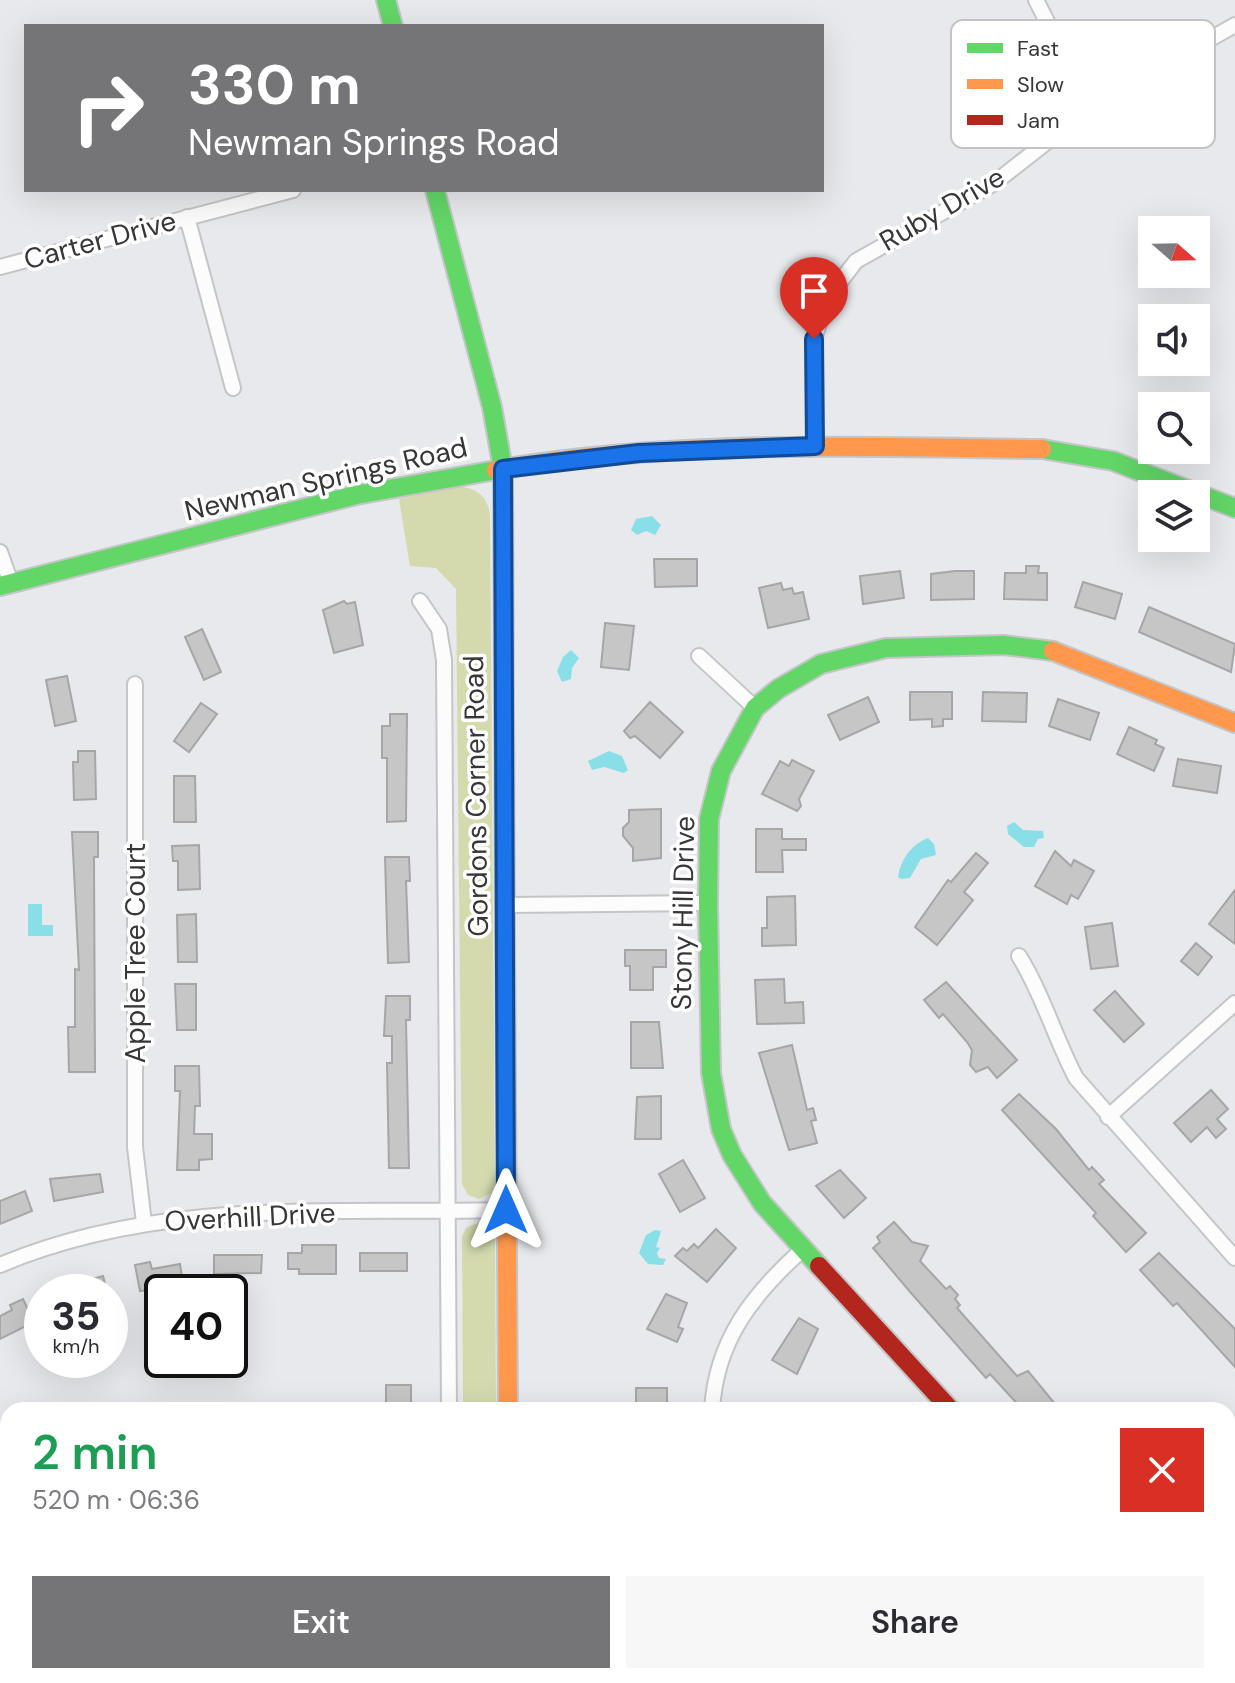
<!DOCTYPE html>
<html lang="en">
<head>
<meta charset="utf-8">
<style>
	body { margin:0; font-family:"DM Sans",sans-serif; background:#f7f7f7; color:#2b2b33; height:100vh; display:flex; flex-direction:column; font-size:30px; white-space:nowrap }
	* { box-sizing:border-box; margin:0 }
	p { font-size:26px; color:#7c7c81 }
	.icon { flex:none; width:44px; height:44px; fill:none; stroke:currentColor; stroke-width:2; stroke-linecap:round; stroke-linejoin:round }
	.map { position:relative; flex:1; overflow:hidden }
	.sheet { position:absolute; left:0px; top:1402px; width:1236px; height:282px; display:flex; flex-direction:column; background:#fff; border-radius:24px 24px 0 0; box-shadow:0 8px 32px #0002 }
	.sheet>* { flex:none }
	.top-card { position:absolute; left:24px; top:24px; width:800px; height:168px; border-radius:0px; box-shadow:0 8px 32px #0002; background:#757578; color:#fff; overflow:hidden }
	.needle { width:52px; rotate:110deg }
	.fabs { position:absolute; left:1138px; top:216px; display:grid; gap:16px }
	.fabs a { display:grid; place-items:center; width:72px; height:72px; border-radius:0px; background:#fff; box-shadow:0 8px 32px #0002; font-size:40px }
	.speed { position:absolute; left:24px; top:1274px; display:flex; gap:16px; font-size:40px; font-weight:700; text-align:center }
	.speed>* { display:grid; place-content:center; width:104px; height:104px; border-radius:50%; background:#fff; box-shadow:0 8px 32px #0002; line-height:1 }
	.speed small { font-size:20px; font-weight:400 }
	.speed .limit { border:4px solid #111; border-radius:12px; background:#fff; color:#111 }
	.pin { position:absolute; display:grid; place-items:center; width:68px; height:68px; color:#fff; margin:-82px -34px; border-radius:50% 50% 50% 0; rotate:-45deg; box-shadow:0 0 8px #0007 }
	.pin .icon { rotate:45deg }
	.me { position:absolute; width:88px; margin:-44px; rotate:0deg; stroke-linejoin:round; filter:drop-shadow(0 0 6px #0008) }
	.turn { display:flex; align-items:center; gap:28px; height:168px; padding:0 32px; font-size:36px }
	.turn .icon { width:104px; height:104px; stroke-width:2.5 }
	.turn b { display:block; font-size:56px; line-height:68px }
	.round { display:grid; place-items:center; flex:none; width:84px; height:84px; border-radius:0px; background:#f7f7f7 }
	.overview { display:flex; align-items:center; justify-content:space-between; height:136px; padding:0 32px }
	h1 { font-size:48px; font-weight:600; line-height:60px; color:#1e9e55 }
	.action { display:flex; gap:16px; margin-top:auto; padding:16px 32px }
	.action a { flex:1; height:92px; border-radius:0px; background:#757578; color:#fff; font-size:32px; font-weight:600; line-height:92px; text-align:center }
	.action a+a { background:#f7f7f7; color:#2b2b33 }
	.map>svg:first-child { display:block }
</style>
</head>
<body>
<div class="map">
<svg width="1235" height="1683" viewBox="0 0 1235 1683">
	<rect width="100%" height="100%" fill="#e8e9ec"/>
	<g fill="#d4daae">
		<path d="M454 486C474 487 488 494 490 516L495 1185 491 1193 479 1199 468 1195 462 1184 456 589 436 568 410 566 399 499Z"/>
		<path d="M478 1223 489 1226 495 1237 496 1410H463L462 1236 467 1227Z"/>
	</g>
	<g fill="#89dfe7">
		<path d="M652 516 661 525 655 535 646 531 637 535 631 530 636 519Z"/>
		<path d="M571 650 579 658 572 668 571 679 562 682 557 671 563 657Z"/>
		<path d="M609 751 622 756 628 770 624 773 604 767 592 770 588 761Z"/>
		<path d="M1014 822 1023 830 1043 831 1044 838 1038 839 1034 847H1024L1008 834 1007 826Z"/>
		<path d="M928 838 934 844 936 855 921 859 910 878 901 879 898 877C901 858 912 844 928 838Z"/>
		<path d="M28 904H42V925H53V936H28Z"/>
		<path d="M655 1230 661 1231 656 1247 660 1248 657 1253 659 1258 666 1259 663 1265 648 1264 639 1253 646 1235Z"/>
	</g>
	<g fill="#c6c6c7" stroke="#a6a6a7" stroke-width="2">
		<path d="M654 559H697V586L655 587Z"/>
		<path d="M1026 566H1039L1038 573H1047V600L1004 599 1005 573H1026Z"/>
		<path d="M900 571 904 598 863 604 860 576Z"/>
		<path d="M955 571H974V599L931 600V574Z"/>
		<path d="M1083 582 1122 594 1115 619 1075 607Z"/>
		<path d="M781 583 783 590 792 588 794 594 803 592 809 619 768 628 759 588Z"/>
		<path d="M344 601 347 604 355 602 363 645 334 653 323 610Z"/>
		<path d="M1149 607 1235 644 1231 672 1139 632Z"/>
		<path d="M605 623 634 626 629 670 601 667Z"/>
		<path d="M202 629 221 672 204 680 185 637Z"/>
		<path d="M67 676 76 721 55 726 46 680Z"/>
		<path d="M910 692H952V719H943V726L932 727V719L910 720Z"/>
		<path d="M983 692 1027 693 1026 722 982 721Z"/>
		<path d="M868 697 879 722 840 740 828 715Z"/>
		<path d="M1058 699 1099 713 1090 740 1049 726Z"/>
		<path d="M650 702 683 732 660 758 635 736 630 738 624 731Z"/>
		<path d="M201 703 217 714 189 752 174 741Z"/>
		<path d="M390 714H407L406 821 387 822V758H382V726H390Z"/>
		<path d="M1129 727 1157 740 1155 744 1164 748 1154 771 1117 754Z"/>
		<path d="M78 751H95L96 799 74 800 73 762H78Z"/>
		<path d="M1178 759 1221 766 1217 793 1173 786Z"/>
		<path d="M792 760 814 771 799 799 801 806 797 811 762 794 780 761 789 766Z"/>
		<path d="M174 776H195L196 822H174Z"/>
		<path d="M661 809V858L633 861V848L623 836V828L629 822V810Z"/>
		<path d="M756 829H782V839H806V850H782L783 872H756Z"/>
		<path d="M72 832H98V857H94L95 1072H69L68 1027H75V969L79 970Z"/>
		<path d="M199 845 200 889 178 890V861H173L172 846Z"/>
		<path d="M1055 851 1071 866 1074 860 1094 871 1078 899 1071 895 1067 904 1035 886Z"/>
		<path d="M976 853 988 863 964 892 973 900 937 945 915 927 948 880 951 882Z"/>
		<path d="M385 857H409L410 881H406L409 962 388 963Z"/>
		<path d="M1235 890V944L1209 924Z"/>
		<path d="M795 896 796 945 762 946V928H767V897Z"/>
		<path d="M196 914 197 962H178L177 915Z"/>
		<path d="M1112 923 1118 966 1091 969 1085 927Z"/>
		<path d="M1196 943 1212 957 1198 975 1181 961Z"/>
		<path d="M625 950H666V967H653V990H630V966H625Z"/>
		<path d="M784 979 785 1003 803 1002 804 1023 757 1024 755 980Z"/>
		<path d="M946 982 1017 1060 997 1078 988 1067 976 1072 970 1065 972 1050 967 1042 943 1014 939 1018 924 1000Z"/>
		<path d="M175 984H196V1030H177Z"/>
		<path d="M1115 991 1144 1024 1124 1042 1094 1010Z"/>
		<path d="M386 996H410V1020H406L409 1168H389L387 1063H392V1036H384Z"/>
		<path d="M631 1022H659L663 1068H631Z"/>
		<path d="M792 1045 807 1110 813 1108 816 1120 811 1121 817 1143 789 1150 759 1053Z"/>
		<path d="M175 1066H199L200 1106H195L194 1134H212V1159L199 1160V1170H177L180 1091H175Z"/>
		<path d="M1211 1090 1228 1109 1217 1119 1226 1129 1216 1138 1207 1127 1191 1142 1174 1123Z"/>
		<path d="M1019 1094 1056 1129 1089 1170 1092 1167 1104 1180 1099 1184 1146 1233 1126 1252 1093 1216 1096 1213 1002 1110Z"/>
		<path d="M661 1096V1139H635L637 1097Z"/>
		<path d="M683 1160 705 1198 680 1212 659 1174Z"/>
		<path d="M840 1170 866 1198 844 1218 816 1186Z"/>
		<path d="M100 1174 103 1192 54 1201 50 1179Z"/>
		<path d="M25 1191 32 1211 0 1224V1201Z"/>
		<path d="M894 1222 912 1242 928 1246 920 1261 946 1289 950 1286 958 1295 955 1299 960 1305 957 1308 1017 1376 1028 1371 1060 1410H1023L990 1374 986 1378 911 1293 873 1248 880 1242 877 1237Z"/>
		<path d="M716 1229 736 1248 707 1282 675 1256 683 1248 687 1251 694 1244 698 1248Z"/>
		<path d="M302 1245H336V1274H299V1269H288V1253H302Z"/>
		<rect x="360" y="1253" width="47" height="18"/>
		<path d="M1159 1253 1235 1329V1367L1177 1303 1173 1306 1140 1270Z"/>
		<path d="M214 1255H262L261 1273 214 1274Z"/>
		<path d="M150 1262 152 1269 180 1264 183 1284 140 1291 135 1265Z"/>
		<path d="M103 1276 107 1292H59V1288Z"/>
		<path d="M666 1294 687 1303 678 1327 683 1329 677 1342 647 1329Z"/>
		<path d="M23 1299 34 1322 0 1339V1316L12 1310 10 1305Z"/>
		<path d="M799 1318 818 1329 797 1374 772 1360Z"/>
		<rect x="386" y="1385" width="25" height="25"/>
		<path d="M636 1388H667V1410H640V1404H636Z"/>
	</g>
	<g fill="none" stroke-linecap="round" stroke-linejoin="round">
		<defs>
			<g id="street">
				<path d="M1036 0 1061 49 1098 102"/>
				<path d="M187 217 233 388"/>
				<path d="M0 267 293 190"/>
				<path d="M815 446 814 339 827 299 856 261 993 184 1098 102 1235 25"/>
				<path d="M0 552 11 583"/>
				<path d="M420 601 439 629 444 660 449 1410"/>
				<path d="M699 656 755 708"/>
				<path d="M135 684V1147L144 1223"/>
				<path d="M506 905 708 903"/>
				<path d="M1019 956C1043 995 1055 1038 1076 1078L1235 1258"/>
				<path d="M1108 1117 1235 1003"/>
				<path d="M0 1265C161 1197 335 1214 506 1210"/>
				<path d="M712 1410C716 1340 753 1294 803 1249"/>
				<path d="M0 1639 8 1635"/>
				<path d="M451 1676V1683"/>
				<path d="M714 1676V1683"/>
			</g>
			<g id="fast">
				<path d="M386 0 393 26"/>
				<path d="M435 190 492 407 503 469 505 936"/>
				<path d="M1042 449 1113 461 1235 508"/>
				<path d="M0 586 356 495 496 470"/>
				<path d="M819 1266 762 1203 732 1155 721 1129 711 1073 708 903 709 819 721 771 755 708 778 689 821 664 886 648 1004 645 1053 651"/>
				<path d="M510 1676V1683"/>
			</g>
			<g id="slow">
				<path d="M496 470C675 439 861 447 1042 449"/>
				<path d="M1053 651 1235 723"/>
				<path d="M505 936 508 1410"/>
			</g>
			<path id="jam" d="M819 1266 951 1410"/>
		</defs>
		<use href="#street" stroke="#c3c5c7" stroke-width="18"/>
		<use href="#fast" stroke="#c3c5c7" stroke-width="22"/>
		<use href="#slow" stroke="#c3c5c7" stroke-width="22"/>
		<use href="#jam" stroke="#c3c5c7" stroke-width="22"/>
		<use href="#street" stroke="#fcfcfc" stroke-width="14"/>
		<use href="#fast" stroke="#63d668" stroke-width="18"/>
		<use href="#slow" stroke="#ff974d" stroke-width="18"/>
		<use href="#jam" stroke="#b3261e" stroke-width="18"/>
	</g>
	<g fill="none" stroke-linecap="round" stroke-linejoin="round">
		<defs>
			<path id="route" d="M506 1210 503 469 639 453 815 446 814 339"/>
		</defs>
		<use href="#route" stroke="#114b97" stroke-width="20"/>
		<use href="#route" stroke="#1a73e8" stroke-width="14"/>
	</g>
	<g text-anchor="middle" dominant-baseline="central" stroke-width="7" stroke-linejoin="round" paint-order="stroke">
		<g font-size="28" fill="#37373a" stroke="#fff">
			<text transform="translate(942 209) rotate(-30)">Ruby Drive</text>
			<text transform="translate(100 240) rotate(-15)">Carter Drive</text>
			<text transform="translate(326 479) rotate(-13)">Newman Springs Road</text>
			<text transform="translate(476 796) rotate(-91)">Gordons Corner Road</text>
			<text transform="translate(683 913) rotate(-89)">Stony Hill Drive</text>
			<text transform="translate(135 953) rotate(-90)">Apple Tree Court</text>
			<text transform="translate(250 1217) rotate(-3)">Overhill Drive</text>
		</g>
	</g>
	<rect x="951" y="20" width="264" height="128" rx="12" fill="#fff" stroke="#c3c3c4" stroke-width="2"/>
	<rect x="967" y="43" width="36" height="10" fill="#63d668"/>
	<rect x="967" y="79" width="36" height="10" fill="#ff974d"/>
	<rect x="967" y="115" width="36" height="10" fill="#b3261e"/>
	<g font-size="22" fill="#37373a">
		<text x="1017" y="56">Fast</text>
		<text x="1017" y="92">Slow</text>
		<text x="1017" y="128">Jam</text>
	</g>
</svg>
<div class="fabs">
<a><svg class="needle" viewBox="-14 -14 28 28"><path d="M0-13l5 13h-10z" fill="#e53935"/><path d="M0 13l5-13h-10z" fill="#7c7c81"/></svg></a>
<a><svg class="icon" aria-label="sound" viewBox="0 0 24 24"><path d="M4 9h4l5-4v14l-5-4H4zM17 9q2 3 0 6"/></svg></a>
<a><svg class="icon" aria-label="search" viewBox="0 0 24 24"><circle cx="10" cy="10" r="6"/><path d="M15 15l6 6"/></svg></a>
<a><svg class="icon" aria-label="layers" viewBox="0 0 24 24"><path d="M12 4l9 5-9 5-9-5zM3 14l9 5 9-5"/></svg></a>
</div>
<div class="speed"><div>35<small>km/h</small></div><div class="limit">40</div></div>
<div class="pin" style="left:814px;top:339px;background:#d93025"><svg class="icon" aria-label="arrive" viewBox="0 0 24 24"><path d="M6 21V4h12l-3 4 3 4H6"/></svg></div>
<svg class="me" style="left:506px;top:1210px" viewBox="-20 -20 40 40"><path d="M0-17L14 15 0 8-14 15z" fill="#1a73e8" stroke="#fff" stroke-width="4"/></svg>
<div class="top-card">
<div class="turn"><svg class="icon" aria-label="right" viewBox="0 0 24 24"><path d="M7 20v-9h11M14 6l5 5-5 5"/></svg><div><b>330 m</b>Newman Springs Road</div></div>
</div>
<section class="sheet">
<div class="overview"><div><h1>2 min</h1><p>520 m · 06:36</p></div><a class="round" style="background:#d93025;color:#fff"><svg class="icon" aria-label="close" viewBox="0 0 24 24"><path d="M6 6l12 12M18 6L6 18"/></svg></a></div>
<div class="action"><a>Exit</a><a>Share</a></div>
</section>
</div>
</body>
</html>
